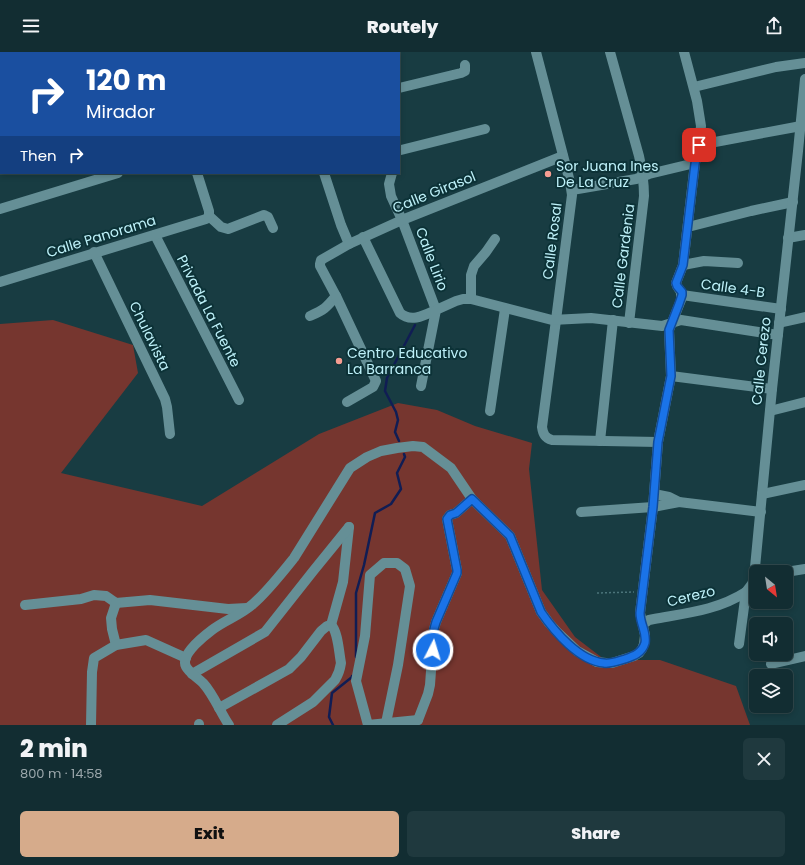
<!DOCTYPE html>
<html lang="en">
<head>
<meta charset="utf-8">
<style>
	body { margin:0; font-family:Poppins,sans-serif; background:#1f393e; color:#f1f3f6; height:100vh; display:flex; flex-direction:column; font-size:15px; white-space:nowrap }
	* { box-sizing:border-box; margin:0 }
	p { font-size:13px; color:#9ca8ac }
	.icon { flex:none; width:22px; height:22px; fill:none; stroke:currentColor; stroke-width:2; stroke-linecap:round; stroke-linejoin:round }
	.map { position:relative; height:673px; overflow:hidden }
	.details { display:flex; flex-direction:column; background:#122d32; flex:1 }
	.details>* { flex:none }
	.hud { position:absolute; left:0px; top:0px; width:400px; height:122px; box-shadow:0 2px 6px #0003,0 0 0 1px #31494d; background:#1a4fa0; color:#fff; overflow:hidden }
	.needle { width:26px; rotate:150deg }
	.fabs { position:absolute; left:749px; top:513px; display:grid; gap:8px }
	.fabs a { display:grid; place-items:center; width:44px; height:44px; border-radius:6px; background:#122d32; box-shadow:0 2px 6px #0003,0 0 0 1px #31494d; font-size:20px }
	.pin { position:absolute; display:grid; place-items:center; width:34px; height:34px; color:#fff; margin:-17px; border-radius:8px; box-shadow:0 2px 6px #0006 }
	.me { position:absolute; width:44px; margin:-22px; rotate:5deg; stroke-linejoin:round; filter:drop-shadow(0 0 3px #0008) }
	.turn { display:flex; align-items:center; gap:14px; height:84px; padding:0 20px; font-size:18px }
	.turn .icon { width:52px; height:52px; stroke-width:2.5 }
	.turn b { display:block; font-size:28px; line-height:34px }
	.then { display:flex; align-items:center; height:38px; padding:0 20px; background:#0003; gap:8px; font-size:15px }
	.round { display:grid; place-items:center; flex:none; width:42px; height:42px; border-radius:6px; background:#1f393e }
	.headline { display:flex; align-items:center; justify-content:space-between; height:68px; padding:0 20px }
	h1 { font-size:24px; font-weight:800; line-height:30px }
	.cta { display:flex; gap:8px; margin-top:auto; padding:8px 20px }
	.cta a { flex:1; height:46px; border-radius:6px; background:#d6ab8b; color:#111; font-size:16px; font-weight:800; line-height:46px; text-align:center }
	.cta a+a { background:#1f393e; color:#f1f3f6 }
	header { display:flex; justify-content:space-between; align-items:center; height:52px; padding:0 20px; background:#122d32; font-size:18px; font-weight:800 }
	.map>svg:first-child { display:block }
</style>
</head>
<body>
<header><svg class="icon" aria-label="menu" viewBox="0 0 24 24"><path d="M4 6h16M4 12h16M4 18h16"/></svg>Routely<svg class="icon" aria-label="share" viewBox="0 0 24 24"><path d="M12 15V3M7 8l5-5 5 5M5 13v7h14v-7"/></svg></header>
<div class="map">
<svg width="805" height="673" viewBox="0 0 805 673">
	<rect width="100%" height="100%" fill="#183c42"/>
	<path fill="#76362f" d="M53 268 133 293 138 321 61 421 202 454 319 382 398 351 437 358 475 374 532 391 529 417 542 538 575 585 605 608H660L736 634 750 673H0V272Z"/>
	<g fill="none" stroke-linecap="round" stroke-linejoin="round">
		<g stroke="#101d54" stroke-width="2.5">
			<path d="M399 389 395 380 398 368 396 360 385 339 387 326 415 273"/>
			<path d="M356 605V541L364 513 375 461 391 452 401 437 397 421 405 405 404 402"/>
			<path d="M333 673 329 665 332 641 352 625V624"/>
		</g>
		<path stroke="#4b747a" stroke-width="1.5" stroke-dasharray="2 2" stroke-linecap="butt" d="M597 541 634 540"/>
		<g stroke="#658f96" stroke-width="10">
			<path d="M72 0V1"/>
			<path d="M160 0V1"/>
			<path d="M285 0V1"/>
			<path d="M375 0V1"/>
			<path d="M536 0 570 130 572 143 556 268 542 375C543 382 545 386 552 388L658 390"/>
			<path d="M610 0 639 104C642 117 644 130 644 144L629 271"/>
			<path d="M249 1 252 0"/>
			<path d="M694 35 776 15 805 11"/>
			<path d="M399 36 461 21 465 19V13"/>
			<path d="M0 80 1 79"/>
			<path d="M699 93 801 74"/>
			<path d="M401 98 485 77"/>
			<path d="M197 121 209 159V164"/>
			<path d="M324 121 341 173 349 192"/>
			<path d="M572 138 636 127 649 122 695 111"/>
			<path d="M0 157 118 121"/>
			<path d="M209 164 221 175 228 177 264 163 268 165 273 176"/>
			<path d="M688 175 751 159 793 150"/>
			<path d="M155 183 239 348"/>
			<path d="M363 185 400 261C411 271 425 263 436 258L402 168 391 144 389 132 392 121"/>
			<path d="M788 186 805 183"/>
			<path d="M94 200 165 347 167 355 170 382"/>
			<path d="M683 213 704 209 738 211"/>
			<path d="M0 230 206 167 209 164"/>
			<path d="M682 243 781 257"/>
			<path d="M471 247V223L474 214 486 200 495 187"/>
			<path d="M310 264C324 258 326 256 336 244"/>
			<path d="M779 271 805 265"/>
			<path d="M671 324 772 337"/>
			<path d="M421 334 436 258 456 249 463 247H471L552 268 591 266 662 274 681 268 778 283"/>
			<path d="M347 350 373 335 376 329 336 244 320 214V212L321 208 349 192 402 168 563 104"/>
			<path d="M490 359 505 257"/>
			<path d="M770 359 805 350"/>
			<path d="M600 389 613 268"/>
			<path d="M654 442 669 445 679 450 761 460"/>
			<path d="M762 442 805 433"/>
			<path d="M581 460 653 455 679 450"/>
			<path d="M786 520 805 517"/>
			<path d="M25 553 81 547 94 543 106 544 116 551 150 548 228 557 247 556"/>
			<path d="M643 572 649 568 654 567C687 561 718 558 746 540"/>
			<path d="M331 573 343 530 349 475"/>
			<path d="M739 592 746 540 752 532 754 526 772 337 798 99 805 27"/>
			<path d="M116 593 112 577 111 566 116 551"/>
			<path d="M771 612 805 604"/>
			<path d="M192 622 265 580 314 518 349 475"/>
			<path d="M219 656 289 617 301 605 321 579 327 574 331 573"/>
			<path d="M418 668 428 642 430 633 434 577 436 570 457 521V518L447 467 450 463 456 461 472 447"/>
			<path d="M199 672V673"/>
			<path d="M91 673 92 620 94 606 116 593 146 588 186 606"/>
			<path d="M229 673C220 660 214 643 203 631 198 626 185 618 185 611 184 600 204 584 212 578 225 568 241 563 253 552 267 540 282 521 294 506L350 416 367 405 381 399 397 396 413 394 423 395 451 416 472 447 510 484 541 560 549 571 558 581 577 599 597 610 606 611H612L634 604 639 601 642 597 644 592 645 583 640 561 653 455 658 390 671 324 669 278 681 248V240L677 234 676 231 683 213 695 111 699 93 701 74 697 49 684 0"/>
			<path d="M277 673 313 650 335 628C338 623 340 618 341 611 339 601 338 579 331 573"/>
			<path d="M368 673 356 629 365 584 370 523 384 511H397L405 517 410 534 398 613 386 671 384 673"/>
			<path d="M368 673 418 668"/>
		</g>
	</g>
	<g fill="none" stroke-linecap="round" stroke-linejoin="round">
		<defs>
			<path id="route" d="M433 598 434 577 436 570 457 521V518L447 467 450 463 456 461 472 447 510 484 541 560C554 579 579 609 604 611 611 612 618 609 625 607 634 604 642 601 645 591 647 580 640 572 640 561L653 455 658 390 671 324 669 278 679 252 682 243V240L677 234 676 231 683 213 695 112 699 93"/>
		</defs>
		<use href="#route" stroke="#114b97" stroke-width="10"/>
		<use href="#route" stroke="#1a73e8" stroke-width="7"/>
	</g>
	<g fill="#f59c91" stroke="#0c3237" stroke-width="1.5">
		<circle cx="548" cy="122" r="4"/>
		<circle cx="339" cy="309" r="4"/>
	</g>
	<g text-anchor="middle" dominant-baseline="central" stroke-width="4" stroke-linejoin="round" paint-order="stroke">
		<g font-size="14" fill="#bef1f9" stroke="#0c3237" text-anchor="start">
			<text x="556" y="114">Sor Juana Ines<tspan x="556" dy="16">De La Cruz</tspan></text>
			<text x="347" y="301">Centro Educativo<tspan x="347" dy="16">La Barranca</tspan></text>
		</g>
		<g font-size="14" fill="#bef1f9" stroke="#0c3237">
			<text transform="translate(434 140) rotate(-22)">Calle Girasol</text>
			<text transform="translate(101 184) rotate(-17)">Calle Panorama</text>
			<text transform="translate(552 189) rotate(-83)">Calle Rosal</text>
			<text transform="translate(623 204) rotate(-83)">Calle Gardenia</text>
			<text transform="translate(432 207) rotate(69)">Calle Lirio</text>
			<text transform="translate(733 236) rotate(8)">Calle 4-B</text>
			<text transform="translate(209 259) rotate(63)">Privada La Fuente</text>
			<text transform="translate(150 284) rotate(64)">Chulavista</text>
			<text transform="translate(761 309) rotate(-84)">Calle Cerezo</text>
			<text transform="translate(691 544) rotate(-14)">Cerezo</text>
		</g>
	</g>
</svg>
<div class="fabs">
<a><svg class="needle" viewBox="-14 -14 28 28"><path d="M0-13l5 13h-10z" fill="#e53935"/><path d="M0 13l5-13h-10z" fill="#9ca8ac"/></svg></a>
<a><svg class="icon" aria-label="sound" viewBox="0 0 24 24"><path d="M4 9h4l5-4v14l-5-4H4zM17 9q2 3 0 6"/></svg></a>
<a><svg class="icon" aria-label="layers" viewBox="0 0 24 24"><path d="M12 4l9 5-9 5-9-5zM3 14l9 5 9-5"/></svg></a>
</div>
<div class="pin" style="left:699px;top:93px;background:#d93025"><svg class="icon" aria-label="arrive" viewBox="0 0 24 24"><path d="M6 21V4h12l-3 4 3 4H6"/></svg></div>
<svg class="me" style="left:433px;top:598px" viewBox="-20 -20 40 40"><circle r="17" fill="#1a73e8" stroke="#fff" stroke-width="3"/><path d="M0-11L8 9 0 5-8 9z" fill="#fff"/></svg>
<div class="hud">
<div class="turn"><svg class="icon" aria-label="right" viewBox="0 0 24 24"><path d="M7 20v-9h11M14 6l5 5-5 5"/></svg><div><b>120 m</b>Mirador</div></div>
<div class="then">Then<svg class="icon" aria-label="right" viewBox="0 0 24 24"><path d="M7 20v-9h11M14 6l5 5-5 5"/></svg></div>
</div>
</div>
<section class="details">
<div class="headline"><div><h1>2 min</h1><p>800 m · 14:58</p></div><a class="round"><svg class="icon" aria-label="close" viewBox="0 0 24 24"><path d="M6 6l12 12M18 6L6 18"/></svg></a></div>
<div class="cta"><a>Exit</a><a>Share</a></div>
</section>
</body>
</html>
